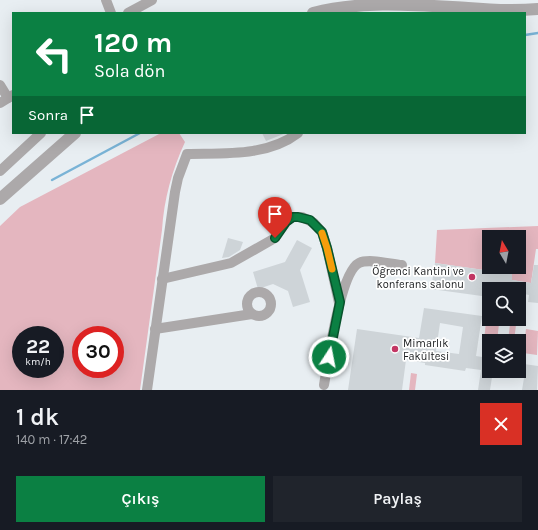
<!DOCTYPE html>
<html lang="tr">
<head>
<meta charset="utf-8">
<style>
	body { margin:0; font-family:Karla,sans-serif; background:#20242c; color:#f1f3f6; height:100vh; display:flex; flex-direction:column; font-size:15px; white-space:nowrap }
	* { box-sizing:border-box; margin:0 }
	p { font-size:13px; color:#9ea1a6 }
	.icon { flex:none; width:22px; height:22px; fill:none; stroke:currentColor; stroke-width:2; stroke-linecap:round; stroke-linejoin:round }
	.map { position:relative; height:390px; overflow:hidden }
	.side { display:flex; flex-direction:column; background:#171b24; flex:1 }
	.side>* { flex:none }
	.guide { position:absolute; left:12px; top:12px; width:514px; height:122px; border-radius:0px; box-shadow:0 4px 16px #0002; background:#0b8043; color:#fff; overflow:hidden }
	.needle { width:26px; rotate:350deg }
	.buttons { position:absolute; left:482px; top:230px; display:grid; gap:8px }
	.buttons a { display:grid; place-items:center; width:44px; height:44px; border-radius:0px; background:#171b24; box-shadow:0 4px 16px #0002; font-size:20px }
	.speed { position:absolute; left:12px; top:326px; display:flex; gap:8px; font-size:20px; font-weight:700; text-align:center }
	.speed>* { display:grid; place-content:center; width:52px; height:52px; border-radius:50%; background:#171b24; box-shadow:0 4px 16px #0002; line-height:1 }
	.speed small { font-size:10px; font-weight:400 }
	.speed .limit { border:6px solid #d22; background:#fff; color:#111 }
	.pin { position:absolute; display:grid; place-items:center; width:34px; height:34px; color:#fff; margin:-41px -17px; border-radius:50% 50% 50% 0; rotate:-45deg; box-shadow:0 0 4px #0007 }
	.pin .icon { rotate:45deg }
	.me { position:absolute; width:44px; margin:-22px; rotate:11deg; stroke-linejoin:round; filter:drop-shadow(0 0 3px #0008) }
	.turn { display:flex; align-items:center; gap:14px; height:84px; padding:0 16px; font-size:18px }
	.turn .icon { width:52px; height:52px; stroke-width:2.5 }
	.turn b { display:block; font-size:28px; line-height:34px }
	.then { display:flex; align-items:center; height:38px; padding:0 16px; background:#0003; gap:8px; font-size:15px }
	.round { display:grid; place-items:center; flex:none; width:42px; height:42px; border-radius:0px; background:#20242c }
	.overview { display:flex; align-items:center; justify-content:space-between; height:68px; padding:0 16px }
	h1 { font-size:24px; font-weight:600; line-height:30px }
	.cta { display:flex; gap:8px; margin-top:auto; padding:8px 16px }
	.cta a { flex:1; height:46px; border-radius:0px; background:#0b8043; color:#fff; font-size:16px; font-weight:600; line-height:46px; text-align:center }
	.cta a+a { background:#20242c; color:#f1f3f6 }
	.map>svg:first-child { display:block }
</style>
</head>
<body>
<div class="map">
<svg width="538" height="390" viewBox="0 0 538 390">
	<rect width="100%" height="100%" fill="#e8eef2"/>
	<g fill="#e4b6bf" fill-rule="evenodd">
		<path d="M161 133H179L185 142C172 170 164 199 162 230L140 390H0V226L20 207ZM21 335H55V369H21ZM81 335H115V369H81Z"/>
		<path d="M538 226V249H536L531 283 512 280V274L435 263 437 230ZM489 237H519V267H489Z"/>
		<path d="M486 322 499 324 497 341H489V350H483Z"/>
		<path d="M510 324 516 325 514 341H508Z"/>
		<path d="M526 329 538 331 537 355 523 353Z"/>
		<path d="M411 373 417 374 415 390H409Z"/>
	</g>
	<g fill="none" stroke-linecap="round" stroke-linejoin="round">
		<g stroke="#79b3d6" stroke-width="2.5">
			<path d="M525 35 538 33"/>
			<path d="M52 180 140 133"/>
		</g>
	</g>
	<g fill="#ced4d8" fill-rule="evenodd">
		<path d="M262 133H286L266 141Z"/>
		<path d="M276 199 290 203 288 212 280 219 276 225 269 223Z"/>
		<path d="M228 238 243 242 240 250 229 257 222 258Z"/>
		<path d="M297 240 312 248 300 270 310 302 293 307 288 291 273 284 258 289 253 272 285 262Z"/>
		<path d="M435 263 512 274V280L531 283 534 265H538V303L528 302 529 295 519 293V289H489V297L431 289Z"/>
		<path d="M424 308 482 316 476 356 489 358V371H493L490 390H478L481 370 466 368 465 371 425 365V363L406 360 402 390H348L357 329 419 338ZM440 323 463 327 459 354 436 351Z"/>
		<path d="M524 364 538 366 537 390H522L525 372 523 371Z"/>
	</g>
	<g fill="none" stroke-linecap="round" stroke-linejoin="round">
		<g stroke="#aca9aa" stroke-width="10">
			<path d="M106 0 111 13"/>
			<path d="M128 13 152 0"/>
			<path d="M0 85 8 98"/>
			<path d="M0 103 13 95"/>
			<path d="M0 171 41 133"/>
			<path d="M162 279 231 263 275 238 286 222 289 219 293 217H302L314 223 322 232 327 248 339 303"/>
			<circle cx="259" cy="304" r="12"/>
			<path d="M155 329 252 314"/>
			<path d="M324 385C328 362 340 272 359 263 369 258 390 264 402 265"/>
			<path d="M147 390 175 192 178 178 187 154C223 153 267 157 298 133"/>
		</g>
		<g stroke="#aca9aa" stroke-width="12">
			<path d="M313 13C364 0 416 5 468 8 491 10 515 11 538 9"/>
			<path d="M0 199 75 133"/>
		</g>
	</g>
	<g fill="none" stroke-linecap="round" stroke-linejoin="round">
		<defs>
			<path id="route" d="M275 238 286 222 293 217H298L310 220 322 232 327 248 340 302 329 357"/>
		</defs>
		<use href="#route" stroke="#07532c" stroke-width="10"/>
		<use href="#route" stroke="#0b8043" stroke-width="7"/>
		<path stroke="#f59e0b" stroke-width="7" d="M322 233 327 248 332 269"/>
	</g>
	<g fill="#c33664" stroke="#fff" stroke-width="1.5">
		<circle cx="472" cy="277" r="4"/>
		<circle cx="395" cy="349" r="4"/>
	</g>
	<g text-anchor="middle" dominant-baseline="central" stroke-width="3.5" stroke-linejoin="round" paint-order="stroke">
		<g font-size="11" fill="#1a1c1e" stroke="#fff" text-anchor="end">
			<text x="464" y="271">Öğrenci Kantini ve<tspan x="464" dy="13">konferans salonu</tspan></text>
			<text x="403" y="343" text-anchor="start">Mimarlık<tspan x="403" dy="13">Fakültesi</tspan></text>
		</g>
	</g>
</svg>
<div class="buttons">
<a><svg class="needle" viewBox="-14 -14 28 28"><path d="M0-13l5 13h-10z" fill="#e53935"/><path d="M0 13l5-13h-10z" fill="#9ea1a6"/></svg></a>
<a><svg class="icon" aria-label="search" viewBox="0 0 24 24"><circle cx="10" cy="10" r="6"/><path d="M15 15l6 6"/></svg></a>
<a><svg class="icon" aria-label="layers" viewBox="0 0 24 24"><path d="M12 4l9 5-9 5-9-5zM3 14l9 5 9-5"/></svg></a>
</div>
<div class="speed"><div>22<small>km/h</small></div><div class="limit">30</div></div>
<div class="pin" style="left:275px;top:238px;background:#d93025"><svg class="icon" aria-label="arrive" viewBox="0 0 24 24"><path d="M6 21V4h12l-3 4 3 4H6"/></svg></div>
<svg class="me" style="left:329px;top:357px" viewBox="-20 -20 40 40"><circle r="17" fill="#0b8043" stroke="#fff" stroke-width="3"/><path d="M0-11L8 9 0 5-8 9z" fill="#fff"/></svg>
<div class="guide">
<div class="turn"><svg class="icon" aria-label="left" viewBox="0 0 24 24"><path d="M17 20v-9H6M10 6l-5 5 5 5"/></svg><div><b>120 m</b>Sola dön</div></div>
<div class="then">Sonra<svg class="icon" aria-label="arrive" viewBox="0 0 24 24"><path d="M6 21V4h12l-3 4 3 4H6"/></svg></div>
</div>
</div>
<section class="side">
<div class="overview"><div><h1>1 dk</h1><p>140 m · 17:42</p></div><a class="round" style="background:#d93025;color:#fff"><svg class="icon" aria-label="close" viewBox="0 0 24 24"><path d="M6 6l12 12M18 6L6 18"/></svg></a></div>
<div class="cta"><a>Çıkış</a><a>Paylaş</a></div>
</section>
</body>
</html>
